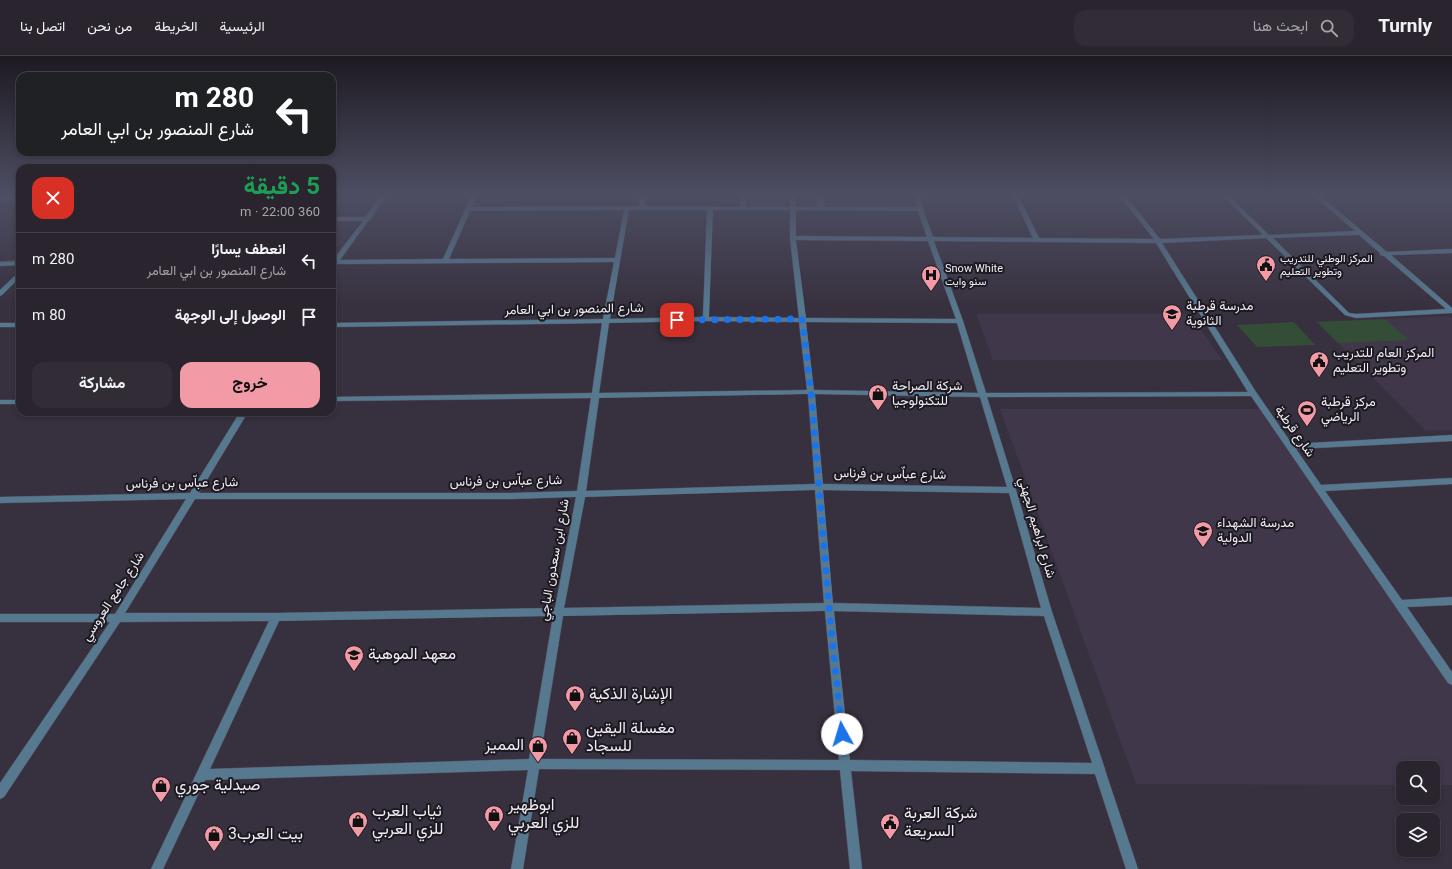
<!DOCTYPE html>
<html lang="ar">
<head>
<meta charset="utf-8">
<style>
	body { margin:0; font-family:Georgia,Vazirmatn,serif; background:#312c36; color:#f1f3f6; direction:rtl; height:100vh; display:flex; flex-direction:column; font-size:15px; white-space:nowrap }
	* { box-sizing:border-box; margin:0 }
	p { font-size:13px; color:#a5a4aa }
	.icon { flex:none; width:22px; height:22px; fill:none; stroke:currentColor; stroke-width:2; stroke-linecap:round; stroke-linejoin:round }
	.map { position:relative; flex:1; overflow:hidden; direction:ltr }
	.details { position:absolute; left:16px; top:108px; width:320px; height:252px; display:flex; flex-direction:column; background:#29242e; border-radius:12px; box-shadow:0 2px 6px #0003,0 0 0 1px #45414a; direction:rtl }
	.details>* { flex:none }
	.guide { position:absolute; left:16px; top:16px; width:320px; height:84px; border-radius:12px; box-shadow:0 2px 6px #0003,0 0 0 1px #45414a; direction:rtl; background:#202124; color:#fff; overflow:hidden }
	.controls { position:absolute; left:1396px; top:705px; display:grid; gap:8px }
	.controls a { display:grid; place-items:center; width:44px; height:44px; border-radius:8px; background:#29242e; box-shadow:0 2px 6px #0003,0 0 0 1px #45414a; font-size:20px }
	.pin { position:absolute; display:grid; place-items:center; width:34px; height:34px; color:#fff; margin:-17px; border-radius:8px; box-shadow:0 2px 6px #0006 }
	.me { position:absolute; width:44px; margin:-22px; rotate:354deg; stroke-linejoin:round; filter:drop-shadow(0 0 3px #0008) }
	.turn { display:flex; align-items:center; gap:14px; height:84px; padding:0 16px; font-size:18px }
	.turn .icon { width:52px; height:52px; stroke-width:2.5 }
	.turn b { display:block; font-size:28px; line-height:34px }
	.round { display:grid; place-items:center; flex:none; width:42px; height:42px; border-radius:12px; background:#312c36 }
	.head { display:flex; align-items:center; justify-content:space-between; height:68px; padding:0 16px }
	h1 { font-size:24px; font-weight:700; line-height:30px; color:#1e9e55 }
	.action { display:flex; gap:8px; margin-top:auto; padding:8px 16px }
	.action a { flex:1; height:46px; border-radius:12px; background:#f39aa7; color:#111; font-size:16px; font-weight:700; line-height:46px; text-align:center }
	.action a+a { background:#312c36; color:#f1f3f6 }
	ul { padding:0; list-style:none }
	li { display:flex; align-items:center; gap:12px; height:56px; padding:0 16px; border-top:1px solid #45414a }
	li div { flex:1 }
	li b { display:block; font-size:15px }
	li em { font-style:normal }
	header { display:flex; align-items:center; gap:24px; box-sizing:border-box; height:56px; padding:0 20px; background:#29242e; border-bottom:1px solid #45414a }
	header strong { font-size:19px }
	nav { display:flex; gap:22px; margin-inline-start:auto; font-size:14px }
	.search { width:280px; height:36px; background:#312c36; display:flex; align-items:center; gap:10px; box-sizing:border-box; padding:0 14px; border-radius:12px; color:#a5a4aa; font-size:15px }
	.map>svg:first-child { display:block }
</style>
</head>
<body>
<header>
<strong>Turnly</strong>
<div class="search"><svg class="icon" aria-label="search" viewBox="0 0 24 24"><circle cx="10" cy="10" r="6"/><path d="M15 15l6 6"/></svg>ابحث هنا</div>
<nav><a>الرئيسية</a><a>الخريطة</a><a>من نحن</a><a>اتصل بنا</a></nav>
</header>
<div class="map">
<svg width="1452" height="813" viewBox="0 0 1452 813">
	<rect width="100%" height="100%" fill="#37303e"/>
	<g fill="#40374b">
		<path d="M976 258H1190L1222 304H993Z"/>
		<path d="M1449 260 1452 262V374L1426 375 1317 266Z"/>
		<path d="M1000 353H1259L1452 630V729H1433V712H1403V729L1136 728Z"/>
	</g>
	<g fill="#344d37">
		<path d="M748 138H784L785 152 749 150Z"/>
		<path d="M799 138H815L817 150 800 149Z"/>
		<path d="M1385 263 1409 284 1338 287 1317 266Z"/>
		<path d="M1294 266 1315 289 1257 291 1237 269Z"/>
	</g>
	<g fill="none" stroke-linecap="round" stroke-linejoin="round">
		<defs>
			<g id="street">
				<path d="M382 138H388L370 164 368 165 340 204 443 203 472 138H478L472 151 639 150 640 138H646L645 150 740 151V138H746V151H790V138H796V151H819L816 138H822L825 151H917L914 138H920L923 153 933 181 1033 182 1012 138H1018L1039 182 1154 183 1118 138H1124L1160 183 1263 179 1221 138H1227L1269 179 1355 175 1312 138H1318L1387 196 1452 193V197L1391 199 1452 252V257L1356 262 1345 259 1266 182 1162 187 1256 336 1292 388 1452 379V385L1296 393 1321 429 1452 422V428L1325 435 1402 544 1452 541V549L1407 551 1452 616V629L1448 627 1251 340 987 341 1016 434 1052 556 1105 713V714L1138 813H1126L1095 718 851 715 862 813H850L840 714 539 713 523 813H511L528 714 205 724 163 813H151L269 565 120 566 4 741 0 743V727L110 566H0V558H115L186 443 0 447V441L190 437 240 356H248L199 437H511L577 435 591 342 332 345V341L592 337 602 267 332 271V267L603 263 614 206 337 208 335 210 332 211V204H333L363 165H332V161H365ZM624 154 615 202 449 203 470 155ZM629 154H707L703 261 610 263ZM713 154H790V182L799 262 709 261ZM796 154 918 155 927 181 796 180ZM1359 179 1380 197V199L1384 200 1446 253 1356 258 1349 257 1273 182ZM796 184 928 185 956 263 806 262ZM934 185 1156 187 1248 336 986 337 963 265ZM706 265 799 266 807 334 599 337 609 267ZM806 266 957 267 978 337 814 334ZM808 338 815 428 586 435 599 342ZM815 338 980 341 1007 431 823 428ZM815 434 824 547 564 552 585 441ZM823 434 1009 437 1041 552 833 547ZM576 441 555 552 276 557H125L195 443H511ZM825 555 839 704 540 703 563 560ZM834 555 1044 560 1092 707 850 704ZM553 560 529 703 210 713 279 565Z"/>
				<path d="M20 139V143L0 145V141Z"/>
				<path d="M20 205V209L0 210V206Z"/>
				<path d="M20 216V221L2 239 0 240V234L18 217Z"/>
				<rect x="0" y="267" width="20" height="4"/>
				<rect x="0" y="344" width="20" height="4"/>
			</g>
		</defs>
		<use href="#street" stroke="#554e5b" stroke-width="1"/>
		<use href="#street" fill="#567990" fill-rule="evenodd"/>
	</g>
	<linearGradient id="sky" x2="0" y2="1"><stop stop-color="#1e1a22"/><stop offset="0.55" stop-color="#4d4e63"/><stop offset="1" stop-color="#4d4e63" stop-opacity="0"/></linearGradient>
	<rect width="1452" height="252" fill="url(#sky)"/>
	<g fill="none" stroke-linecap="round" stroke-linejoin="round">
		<path stroke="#1a73e8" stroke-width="7" stroke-dasharray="0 12.6" d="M677 264 802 263 811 336 829 551 842 678"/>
	</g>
	<defs>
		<symbol id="civic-pin" viewBox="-11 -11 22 30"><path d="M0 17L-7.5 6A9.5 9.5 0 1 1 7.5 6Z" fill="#f39aa7" stroke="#1c1920"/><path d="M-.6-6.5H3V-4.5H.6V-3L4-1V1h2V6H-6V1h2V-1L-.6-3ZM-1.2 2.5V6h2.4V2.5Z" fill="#111"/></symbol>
		<symbol id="hospital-pin" viewBox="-11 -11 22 30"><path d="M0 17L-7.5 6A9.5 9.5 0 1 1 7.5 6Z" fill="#f39aa7" stroke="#1c1920"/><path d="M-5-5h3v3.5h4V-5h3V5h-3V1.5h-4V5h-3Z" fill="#111"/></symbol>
		<symbol id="school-pin" viewBox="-11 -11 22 30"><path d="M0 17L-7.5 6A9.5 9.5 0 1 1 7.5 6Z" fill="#f39aa7" stroke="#1c1920"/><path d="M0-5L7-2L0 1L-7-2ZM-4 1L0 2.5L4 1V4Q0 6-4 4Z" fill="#111"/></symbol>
		<symbol id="shop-pin" viewBox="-11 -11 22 30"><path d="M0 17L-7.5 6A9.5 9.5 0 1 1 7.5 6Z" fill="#f39aa7" stroke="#1c1920"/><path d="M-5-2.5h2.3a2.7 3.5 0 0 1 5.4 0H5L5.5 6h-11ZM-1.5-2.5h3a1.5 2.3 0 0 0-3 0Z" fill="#111"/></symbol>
		<symbol id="stadium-pin" viewBox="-11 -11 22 30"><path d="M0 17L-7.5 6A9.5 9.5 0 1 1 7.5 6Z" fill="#f39aa7" stroke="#1c1920"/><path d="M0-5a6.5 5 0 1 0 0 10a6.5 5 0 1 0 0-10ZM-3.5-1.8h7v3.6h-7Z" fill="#111"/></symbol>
	</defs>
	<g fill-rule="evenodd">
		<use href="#civic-pin" x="1255" y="198" width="22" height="30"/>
		<use href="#hospital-pin" x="920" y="208" width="22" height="30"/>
		<use href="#school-pin" x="1161" y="247" width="22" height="30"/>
		<use href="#civic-pin" x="1308" y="294" width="22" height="30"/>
		<use href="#shop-pin" x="867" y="327" width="22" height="30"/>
		<use href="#stadium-pin" x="1296" y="343" width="22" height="30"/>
		<use href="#school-pin" x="1192" y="464" width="22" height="30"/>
		<use href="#school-pin" x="343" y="588" width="22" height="30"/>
		<use href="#shop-pin" x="564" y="628" width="22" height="30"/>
		<use href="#shop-pin" x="561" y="671" width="22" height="30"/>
		<use href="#shop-pin" x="527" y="679" width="22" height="30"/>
		<use href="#shop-pin" x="150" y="719" width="22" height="30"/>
		<use href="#shop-pin" x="483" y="748" width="22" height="30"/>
		<use href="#shop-pin" x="347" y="754" width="22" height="30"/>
		<use href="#civic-pin" x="879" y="756" width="22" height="30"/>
		<use href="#shop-pin" x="203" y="768" width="22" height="30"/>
	</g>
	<g text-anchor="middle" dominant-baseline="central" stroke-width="4" stroke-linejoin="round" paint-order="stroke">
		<g font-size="11" fill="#f1edf6" stroke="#1c1920" text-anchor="start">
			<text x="1280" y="203">المركز الوطني للتدريب<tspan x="1280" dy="13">وتطوير التعليم</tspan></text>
			<text x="945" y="213">Snow White<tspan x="945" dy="13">سنو وايت</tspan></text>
		</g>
		<g font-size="13" fill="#f1edf6" stroke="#1c1920" text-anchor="start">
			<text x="1186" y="251">مدرسة قرطبة<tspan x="1186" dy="15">الثانوية</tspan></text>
			<text x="1333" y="298">المركز العام للتدريب<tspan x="1333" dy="15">وتطوير التعليم</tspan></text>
			<text x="892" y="331">شركة الصراحة<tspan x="892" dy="15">للتكنولوجيا</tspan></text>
			<text x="1321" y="347">مركز قرطبة<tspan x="1321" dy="15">الرياضي</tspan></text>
			<text x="1217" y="468">مدرسة الشهداء<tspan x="1217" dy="15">الدولية</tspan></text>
		</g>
		<g font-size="13" fill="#f1edf6" stroke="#1c1920">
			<text transform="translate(574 254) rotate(-1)">شارع المنصور بن ابي العامر</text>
			<text transform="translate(1294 376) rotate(55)">شارع قرطبة</text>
			<text transform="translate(890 419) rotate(1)">شارع عباّس بن فرناس</text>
			<text transform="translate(506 426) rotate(-1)">شارع عباّس بن فرناس</text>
			<text transform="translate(182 428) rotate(-1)">شارع عباّس بن فرناس</text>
			<text transform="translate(1036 472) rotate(74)">شارع ابراهيم الجهني</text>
			<text transform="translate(555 504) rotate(-80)">شارع ابن سعدون الباجي</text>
			<text transform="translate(114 541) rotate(-57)">شارع جامع العروسي</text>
		</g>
		<g font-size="16" fill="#f1edf6" stroke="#1c1920" text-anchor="start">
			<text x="368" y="599">معهد الموهبة</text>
			<text x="589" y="639">الإشارة الذكية</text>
			<text x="586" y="673">مغسلة اليقين<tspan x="586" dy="18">للسجاد</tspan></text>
			<text x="524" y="690" text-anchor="end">المميز</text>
			<text x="175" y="730">صيدلية جوري</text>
			<text x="508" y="750">ابوظهير<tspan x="508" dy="18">للزي العربي</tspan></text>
			<text x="372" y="756">ثياب العرب<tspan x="372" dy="18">للزي العربي</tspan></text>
			<text x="904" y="758">شركة العربة<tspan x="904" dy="18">السريعة</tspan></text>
			<text x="228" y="779">بيت العرب3</text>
		</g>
	</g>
</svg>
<div class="controls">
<a><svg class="icon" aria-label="search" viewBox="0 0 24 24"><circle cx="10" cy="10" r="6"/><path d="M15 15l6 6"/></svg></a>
<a><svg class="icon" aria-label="layers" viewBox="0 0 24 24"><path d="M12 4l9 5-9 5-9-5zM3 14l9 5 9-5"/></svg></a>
</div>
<div class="pin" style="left:677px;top:264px;background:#d93025"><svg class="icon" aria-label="arrive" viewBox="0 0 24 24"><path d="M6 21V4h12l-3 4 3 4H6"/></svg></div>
<svg class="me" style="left:842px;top:678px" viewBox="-20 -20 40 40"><circle r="19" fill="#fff"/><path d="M0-13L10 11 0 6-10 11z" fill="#1a73e8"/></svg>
<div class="guide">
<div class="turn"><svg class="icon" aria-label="left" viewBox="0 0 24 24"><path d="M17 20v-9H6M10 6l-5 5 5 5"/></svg><div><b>280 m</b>شارع المنصور بن ابي العامر</div></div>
</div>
<section class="details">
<div class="head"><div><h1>5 دقيقة</h1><p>360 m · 22:00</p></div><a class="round" style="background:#d93025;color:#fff"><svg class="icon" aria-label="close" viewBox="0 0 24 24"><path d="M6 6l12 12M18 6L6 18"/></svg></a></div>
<ul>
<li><svg class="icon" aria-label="left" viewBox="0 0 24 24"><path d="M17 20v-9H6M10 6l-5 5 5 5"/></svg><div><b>انعطف يسارًا</b><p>شارع المنصور بن ابي العامر</p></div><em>280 m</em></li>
<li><svg class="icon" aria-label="arrive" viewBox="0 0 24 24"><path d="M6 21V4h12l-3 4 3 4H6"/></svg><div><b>الوصول إلى الوجهة</b></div><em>80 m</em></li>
</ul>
<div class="action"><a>خروج</a><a>مشاركة</a></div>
</section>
</div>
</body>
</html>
